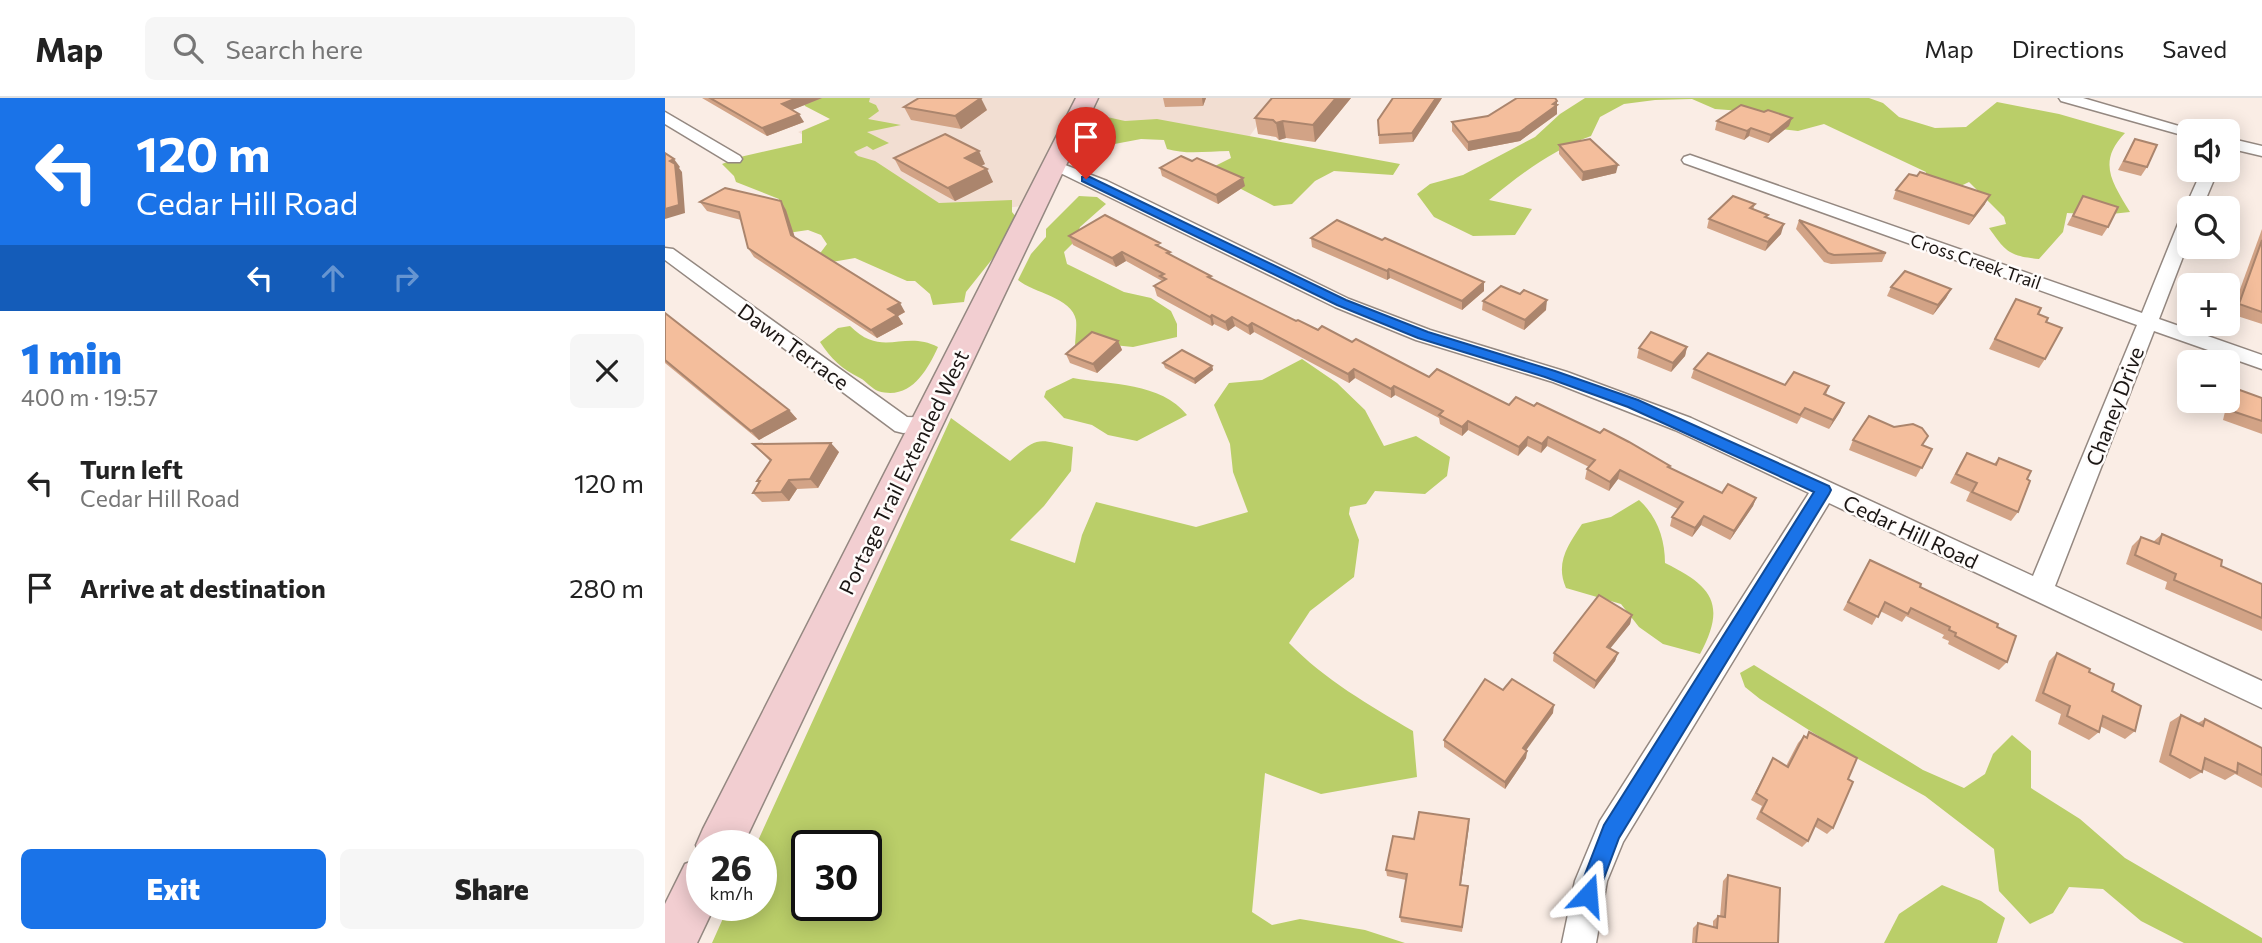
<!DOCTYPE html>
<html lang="en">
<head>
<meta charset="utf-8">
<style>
	body { margin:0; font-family:Commissioner,sans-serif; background:#f6f6f6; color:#222; height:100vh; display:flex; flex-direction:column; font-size:26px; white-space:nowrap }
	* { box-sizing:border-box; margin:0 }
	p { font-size:23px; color:#767676 }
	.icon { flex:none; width:38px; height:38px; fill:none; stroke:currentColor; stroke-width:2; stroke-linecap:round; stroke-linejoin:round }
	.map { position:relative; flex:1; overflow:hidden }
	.side { display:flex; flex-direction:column; background:#fff; width:665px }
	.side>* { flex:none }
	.guide { background:#1a73e8; color:#fff; overflow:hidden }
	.controls { position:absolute; left:1512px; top:21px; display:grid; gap:14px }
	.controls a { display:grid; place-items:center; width:63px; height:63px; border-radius:10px; background:#fff; box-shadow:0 4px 18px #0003; font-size:35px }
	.speed { position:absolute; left:21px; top:732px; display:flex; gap:14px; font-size:35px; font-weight:700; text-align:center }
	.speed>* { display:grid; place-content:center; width:91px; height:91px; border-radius:50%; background:#fff; box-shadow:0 4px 18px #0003; line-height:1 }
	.speed small { font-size:18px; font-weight:400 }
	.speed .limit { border:4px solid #111; border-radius:10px; background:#fff; color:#111 }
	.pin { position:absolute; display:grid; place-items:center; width:60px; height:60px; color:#fff; margin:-72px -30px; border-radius:50% 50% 50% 0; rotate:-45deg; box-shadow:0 0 7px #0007 }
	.pin .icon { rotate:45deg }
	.me { position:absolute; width:77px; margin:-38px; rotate:19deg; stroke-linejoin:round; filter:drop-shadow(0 0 5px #0008) }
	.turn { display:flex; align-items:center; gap:24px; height:147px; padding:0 21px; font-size:32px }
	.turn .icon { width:91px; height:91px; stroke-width:2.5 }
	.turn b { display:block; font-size:49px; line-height:60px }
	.lanes { display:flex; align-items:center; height:66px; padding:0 21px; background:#0003; justify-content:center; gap:35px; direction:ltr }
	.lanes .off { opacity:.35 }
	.round { display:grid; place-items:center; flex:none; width:74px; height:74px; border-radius:10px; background:#f6f6f6 }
	.headline { display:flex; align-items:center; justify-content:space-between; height:119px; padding:0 21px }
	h1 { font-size:42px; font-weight:800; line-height:52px; color:#1a73e8 }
	.button { display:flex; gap:14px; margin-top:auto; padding:14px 21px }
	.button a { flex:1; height:80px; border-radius:10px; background:#1a73e8; color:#fff; font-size:28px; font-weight:800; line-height:80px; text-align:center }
	.button a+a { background:#f6f6f6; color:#222 }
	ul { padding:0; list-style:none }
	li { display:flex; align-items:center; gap:21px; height:105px; padding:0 21px }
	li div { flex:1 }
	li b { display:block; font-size:26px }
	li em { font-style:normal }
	header { display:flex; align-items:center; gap:42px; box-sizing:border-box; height:98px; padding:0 35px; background:#fff; border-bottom:2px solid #e0e0e0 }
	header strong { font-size:33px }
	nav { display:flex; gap:38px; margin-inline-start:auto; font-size:24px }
	.search { width:490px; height:63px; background:#f6f6f6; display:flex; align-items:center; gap:18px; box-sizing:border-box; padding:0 24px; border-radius:10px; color:#767676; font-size:26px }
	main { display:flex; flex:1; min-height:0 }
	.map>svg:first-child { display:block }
</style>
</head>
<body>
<header>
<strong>Map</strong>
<div class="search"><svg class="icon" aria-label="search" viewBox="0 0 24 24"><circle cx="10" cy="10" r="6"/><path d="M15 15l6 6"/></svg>Search here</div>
<nav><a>Map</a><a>Directions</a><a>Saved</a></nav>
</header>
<main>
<section class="side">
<div class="guide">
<div class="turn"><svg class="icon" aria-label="left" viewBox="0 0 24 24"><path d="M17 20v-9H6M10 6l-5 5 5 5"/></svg><div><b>120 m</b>Cedar Hill Road</div></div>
<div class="lanes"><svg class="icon" aria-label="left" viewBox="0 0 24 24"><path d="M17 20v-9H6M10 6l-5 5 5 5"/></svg><svg class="icon off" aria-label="ahead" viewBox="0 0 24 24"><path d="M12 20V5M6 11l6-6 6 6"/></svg><svg class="icon off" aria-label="right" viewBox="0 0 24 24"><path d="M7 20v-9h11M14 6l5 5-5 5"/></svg></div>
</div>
<div class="headline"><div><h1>1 min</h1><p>400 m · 19:57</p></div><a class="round"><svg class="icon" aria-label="close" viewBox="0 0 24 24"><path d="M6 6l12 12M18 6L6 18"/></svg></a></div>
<ul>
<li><svg class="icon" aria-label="left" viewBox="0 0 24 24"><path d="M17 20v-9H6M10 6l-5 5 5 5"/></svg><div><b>Turn left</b><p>Cedar Hill Road</p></div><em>120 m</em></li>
<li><svg class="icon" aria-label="arrive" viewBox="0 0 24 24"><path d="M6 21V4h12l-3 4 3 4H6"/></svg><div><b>Arrive at destination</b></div><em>280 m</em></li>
</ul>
<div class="button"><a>Exit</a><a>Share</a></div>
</section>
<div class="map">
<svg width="1597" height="845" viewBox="0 0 1597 845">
	<rect width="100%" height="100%" fill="#faede5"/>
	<g fill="#f2ded2">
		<path d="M174 0H413L358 108 280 117 133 34 194 10Z"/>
		<path d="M435 0H612L579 46 427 17Z"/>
	</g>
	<g fill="#bace69" fill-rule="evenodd">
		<path d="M135 0H205L204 4 211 7 214 13 203 21 236 27 202 34 224 45 208 52 202 48 189 54 193 58 210 63 274 105 347 102V114L356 125 301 194 299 204 268 207 265 196 250 183H242L190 160 167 164 150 162 162 146 156 137 143 132 116 136 114 101 71 84 69 78 57 66 75 59 137 45V33L165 21 140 8Z"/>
		<path d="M920 0H1204L1218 5 1234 19 1270 30 1301 29 1332 4 1394 16 1460 35C1432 64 1447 84 1465 114L1437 117 1402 115 1398 134 1374 161C1344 158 1341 154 1324 130L1341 126 1339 119 1304 84 1277 97 1261 100V74L1159 26 1133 33 1116 31 1103 15 1050 11 1027 1 990 2 959 6 935 19 926 38C887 52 856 76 824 102L867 111 850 137 808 138 769 119 752 96 765 86 798 77 870 39 895 16Z"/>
		<path d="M442 19 460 23 492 21 735 66 728 77 669 73 650 83 627 106 609 108 551 78 550 68 566 60 564 53C543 53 522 57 502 51L499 42 476 41 439 48 431 43 433 31Z"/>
		<path d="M414 98 432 99 441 106 415 129 409 144 399 154 402 166 459 194 486 200 506 213 512 226V239L468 249 438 246 410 250C410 241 412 230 411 222 407 199 368 195 353 182L366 156 381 139V131Z"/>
		<path d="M185 228C218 261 238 231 273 249 262 273 245 303 213 293 207 291 201 283 195 280 177 271 166 261 155 244L173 230Z"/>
		<path d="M637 261 672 285 700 312 719 348 751 338 785 359 782 378 760 396 710 393 701 406 685 409 684 416 694 442 689 479 645 513 624 545C660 582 704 607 748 633L752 679 656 696 600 675 587 814 607 827 635 821 700 832 740 845H47L64 807H96V747H91L286 320 345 363C373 338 372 341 408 349L406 373 379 408 345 442 410 465 417 437 431 404 531 429 583 414 568 374 565 346 549 307 564 285 597 282ZM142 747H201V807H142Z"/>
		<path d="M408 280C445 287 496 284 522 317L472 343 443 337 427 327 399 320 379 299 381 293Z"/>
		<path d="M974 402C992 418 1000 441 1000 465 1047 488 1062 506 1035 556L998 546 974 529 956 506 901 490C890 465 903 447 917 426L946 419Z"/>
		<path d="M1089 567 1258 672 1299 690 1320 676 1328 656 1347 637 1366 653V690L1415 721 1460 760 1597 840V845H1519L1476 823 1438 791 1404 789 1388 815 1365 826 1334 793 1329 751 1260 698 1166 646 1095 601 1080 589 1075 575Z"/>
		<path d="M1277 787 1316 803 1340 820 1332 845H1219L1234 816Z"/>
	</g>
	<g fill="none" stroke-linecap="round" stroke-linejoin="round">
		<defs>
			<g id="minor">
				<path d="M1394 0H1418L1531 33H1524V39L1396 3Z"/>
				<path d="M0 14 75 58 77 61 75 64H63L0 26Z"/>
				<path d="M1563 40 1597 48V58L1563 50Z"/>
				<path d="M1025 57 1477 215 1515 121 1524 116V143L1494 221 1597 257V271L1489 233 1390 488 1597 583V610L1164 405 958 744 942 783 931 845H897L910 783 935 723 1144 395 1010 332 888 284 751 242 670 209 381 68 389 63 395 65 442 83 684 201 765 232 902 274 1026 320 1368 478 1472 227 1019 65 1017 62 1019 59Z"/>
				<path d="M1537 72H1553L1537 110H1524L1523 114 1520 110Z"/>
				<path d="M0 150 8 151 242 319 269 320 272 326 269 332 238 335 230 333 0 162Z"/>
			</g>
			<path id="secondary" d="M411 0H433L78 747H37V807H50L32 845H0V806L20 766 36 760 31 747 38 731Z"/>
		</defs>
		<use href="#minor" stroke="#948881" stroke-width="3"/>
		<use href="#secondary" stroke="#948881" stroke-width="3"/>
		<use href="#minor" fill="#fff" fill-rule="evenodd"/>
		<use href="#secondary" fill="#f2ced1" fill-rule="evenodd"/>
	</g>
	<g fill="#d2a386">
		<path d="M37 0H157L127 12 139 24 102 38Z"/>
		<path d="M498 0H541L538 8 500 9Z"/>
		<path d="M686 0 650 44 621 40 614 42 611 39 593 36 590 20Z"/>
		<path d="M777 0 748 44 714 46 713 22Z"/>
		<path d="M892 3V16L855 43 803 53 787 33V24L823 18Z"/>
		<path d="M239 9 322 12 296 31 246 22Z"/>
		<path d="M1099 14 1124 28 1103 45 1084 38 1079 42 1050 32 1052 23Z"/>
		<path d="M1470 41 1482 69 1476 78 1453 72Z"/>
		<path d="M894 47 951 75 917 83 894 56Z"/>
		<path d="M229 60 320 66 316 68 328 84 290 103 236 73Z"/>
		<path d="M495 70 580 88 553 106 497 78Z"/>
		<path d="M1231 92 1320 106 1304 127 1228 101Z"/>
		<path d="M1418 98 1443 129 1437 138 1402 127Z"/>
		<path d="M116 103 121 112 130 140 240 214 233 218 238 226 212 240 89 159 83 150 76 122 42 113 35 104Z"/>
		<path d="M1090 106 1088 112 1102 120 1116 136 1100 153 1042 130 1044 121Z"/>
		<path d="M1134 122 1221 155 1217 164 1166 166 1159 164 1131 131Z"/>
		<path d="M1597 131V226L1566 216Z"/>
		<path d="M404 138 496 149 506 157 547 181 631 223 687 244 764 279 844 307 869 308 1005 368 1004 370 1057 395 1091 400 1088 408 1065 442 1036 427 1027 439 1005 428 1007 419 1013 411 953 381 944 393 920 381 922 371 924 369 882 348 876 355 862 348 853 358 803 332 797 338 775 326 774 320 730 297 726 300 690 280 684 285 589 234 585 237 570 228 563 233 549 226 547 228 492 198 489 188 497 184V183L461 163 451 169 408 147Z"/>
		<path d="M646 140 717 142 819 184V193L797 212 725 180 722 182 647 149Z"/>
		<path d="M1226 189 1286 191 1281 200 1268 217 1222 198Z"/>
		<path d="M1351 201 1373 216 1381 224 1380 261 1374 270 1324 251Z"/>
		<path d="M818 203 881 212 859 232 817 212Z"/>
		<path d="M0 215 124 312 132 321 94 342 0 265Z"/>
		<path d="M453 243 457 252 432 275 405 265 401 256Z"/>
		<path d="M1022 249 1020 258 1006 274 972 260 974 250Z"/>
		<path d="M498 265 547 268 548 272 530 286 500 270Z"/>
		<path d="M1029 271 1120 287 1164 288 1161 297 1179 305 1175 314 1164 331 1136 319 1132 326 1026 280Z"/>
		<path d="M1572 291 1597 300V336L1558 322 1563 301Z"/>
		<path d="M1188 342 1257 347 1267 351 1251 379 1184 352Z"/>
		<path d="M88 346 174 354 153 390 132 391 124 403 97 404 88 395 94 386 92 383 105 363Z"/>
		<path d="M1302 355 1329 366 1334 360 1362 381 1353 414 1346 423 1301 403 1305 394 1285 385 1296 364Z"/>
		<path d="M1497 436 1556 468 1597 486V533L1500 491 1502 484 1461 466 1467 448 1476 439 1488 444Z"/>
		<path d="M1205 462 1332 529 1342 564 1334 572 1283 546 1284 543 1277 540 1279 537 1241 518 1237 524 1215 513 1207 527 1178 512Z"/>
		<path d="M967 517 965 526 945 550 953 555 950 563 929 591 888 563 889 555Z"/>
		<path d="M1392 555 1424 574 1447 593 1470 633 1460 641 1435 628 1434 634 1424 642 1393 626 1396 616 1370 603 1384 563Z"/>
		<path d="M838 592 888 615 860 652 862 653 861 660 840 691 779 649V642Z"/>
		<path d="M1516 617 1533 625 1540 621 1597 650V690L1570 676 1560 682 1537 671V674L1525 681 1494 664 1505 624Z"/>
		<path d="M1144 634 1183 681 1168 730 1162 736 1149 728 1143 743 1137 749 1091 721 1097 708 1086 702 1108 660 1121 668 1133 645 1139 638 1141 639Z"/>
		<path d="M804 721 795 787 803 788 797 834 736 824 735 819 741 782 722 778 721 772 749 741Z"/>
		<path d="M1063 777 1113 845H1027L1028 830 1033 825 1048 829V823L1053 818 1055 819 1058 783Z"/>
	</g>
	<g fill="#ab856d">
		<path d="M132 0H157L122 14 117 6Z"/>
		<path d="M316 0 322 12 296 31 290 18Z"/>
		<path d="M537 0H541L538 8Z"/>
		<path d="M671 0H686L650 44 648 27Z"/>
		<path d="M771 0H777L748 44 747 35Z"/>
		<path d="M892 3V16L855 43 803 53V44L888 6Z"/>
		<path d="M134 16 139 24 102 38 97 30Z"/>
		<path d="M1127 20 1124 28 1103 45 1106 37Z"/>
		<path d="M618 23 621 40 614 42 611 25Z"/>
		<path d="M1086 30 1084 38 1079 42 1082 33Z"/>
		<path d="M314 53 320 66 306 72 300 60Z"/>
		<path d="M9 61 15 69 14 70 17 74 20 115 0 121V111L5 63Z"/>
		<path d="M953 67 951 75 917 83 918 74Z"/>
		<path d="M322 71 328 84 290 103 283 90Z"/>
		<path d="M578 80 580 88 553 106 551 97Z"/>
		<path d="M1325 97 1320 106 1304 127 1309 118Z"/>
		<path d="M116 103 121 112 132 146 126 137Z"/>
		<path d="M1119 126 1116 136 1100 153 1103 144Z"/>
		<path d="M457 154 461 163 451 169 447 160Z"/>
		<path d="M724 171 725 180 722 182V173Z"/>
		<path d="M819 184V193L797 212V203Z"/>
		<path d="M1286 191 1281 200 1268 217 1273 207Z"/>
		<path d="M882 202 881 212 859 232 860 222Z"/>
		<path d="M235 205 240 214 233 218 238 226 212 240 206 232 223 211Z"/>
		<path d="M547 217 549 226 547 228 545 219Z"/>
		<path d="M567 219 570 228 563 233 560 224Z"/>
		<path d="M587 225 589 234 585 237 583 228Z"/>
		<path d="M453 243 457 252 432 275 428 266Z"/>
		<path d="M1022 249 1020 258 1006 274 1008 265Z"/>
		<path d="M547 268 548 272 530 286 529 281Z"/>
		<path d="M689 271 690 280 684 285 683 276Z"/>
		<path d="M729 288 730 297 726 300V291Z"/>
		<path d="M1179 305 1175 314 1164 331 1168 322Z"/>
		<path d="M124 312 132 321 94 342 86 333Z"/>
		<path d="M803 323V332L797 338V329Z"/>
		<path d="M863 339 862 348 853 358 854 349Z"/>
		<path d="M883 339 882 348 876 355 877 346Z"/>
		<path d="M166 345 174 354 153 390 145 381Z"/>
		<path d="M955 372 953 381 944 393 945 384Z"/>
		<path d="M124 382 132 391 124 403 116 394Z"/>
		<path d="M1091 400 1088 408 1065 442 1069 433Z"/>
		<path d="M1039 418 1036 427 1027 439 1030 430Z"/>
		<path d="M967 517 965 526 940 557 942 549Z"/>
		<path d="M953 555 950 563 929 591 931 583Z"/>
		<path d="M889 607 888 615 857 658 858 650Z"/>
		<path d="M862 653 861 660 840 691V684Z"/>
		<path d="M804 721V728L795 793V787Z"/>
	</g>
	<g fill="#f4be9c" stroke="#ab856d" stroke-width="2">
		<path d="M45 0H132L117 6 134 16 97 30Z"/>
		<path d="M254 0H316L290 18 239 9Z"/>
		<path d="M607 0H671L648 27 618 23 611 25 608 22 590 20Z"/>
		<path d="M728 0H771L747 35 714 37 713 22Z"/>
		<path d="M852 0H890L892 3 888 6 892 7 855 34 803 44 787 24 823 18Z"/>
		<path d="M1076 7 1099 14 1103 12 1127 20 1106 37 1086 30 1082 33 1052 23Z"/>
		<path d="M280 36 314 53 300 60 322 71 283 90 229 60Z"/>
		<path d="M925 41 953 67 918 74 894 47Z"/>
		<path d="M1470 41 1492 47 1482 69 1459 63Z"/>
		<path d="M0 55 9 61 5 63 10 66 14 107 0 111Z"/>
		<path d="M516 58 527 63 532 60 578 80 551 97 495 70Z"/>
		<path d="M1255 74 1325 97 1309 118 1231 92 1244 76 1252 78Z"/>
		<path d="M60 90 116 103 126 137 235 205 223 211 232 217 206 232 83 150 74 114 35 104Z"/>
		<path d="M1068 98 1090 106 1085 110 1103 117 1100 119 1119 126 1103 144 1044 121Z"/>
		<path d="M1418 98 1453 109 1443 129 1408 118Z"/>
		<path d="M440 117 495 145 491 147 505 154 502 155 546 178 543 179 631 223 633 222 653 232 657 228 687 244 691 241 764 279 772 271 844 307 851 299 869 308 872 305 935 335 939 331 964 344 1005 368 1003 369 1057 395 1063 386 1091 400 1069 433 1039 418 1030 430 1007 419 1018 404 955 372 945 384 922 371 930 362 883 339 877 346 863 339 854 349 803 323 797 329 774 317 778 313 729 288 726 291 689 271 683 276 587 225 583 228 567 219 560 224 547 217 545 219 489 188 501 181 495 178 499 176 457 154 447 160 404 138Z"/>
		<path d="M672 122 717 142 720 140 819 184 797 203 724 171 722 173 646 140Z"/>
		<path d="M1134 122 1221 155 1169 157 1163 155Z"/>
		<path d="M1597 142V214L1574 206Z"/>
		<path d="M1240 173 1286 191 1273 207 1226 189Z"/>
		<path d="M836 188 855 196 859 192 882 202 860 222 818 203Z"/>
		<path d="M1351 201 1376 210 1373 216 1383 220 1381 224 1397 230 1380 261 1330 241Z"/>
		<path d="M0 215 124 312 86 333 0 262Z"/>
		<path d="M427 234 453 243 428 266 401 256Z"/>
		<path d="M986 234 1022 249 1008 265 974 250Z"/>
		<path d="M517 252 547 268 529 281 498 265Z"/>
		<path d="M1043 255 1120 287 1129 274 1164 288 1159 296 1179 305 1168 322 1140 310 1135 317 1029 271Z"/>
		<path d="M1572 291 1597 300V323L1567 313Z"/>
		<path d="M1204 318 1229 329 1248 326 1257 330 1263 338 1257 347 1267 351 1257 370 1188 342Z"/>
		<path d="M166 345 145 381 124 382 116 394 88 395 95 383H92L106 362 88 346Z"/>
		<path d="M1302 355 1331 367 1334 360 1366 373 1362 381 1365 383 1353 414 1307 394 1312 385 1291 376Z"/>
		<path d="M1497 436 1557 462 1556 468 1597 486V520L1509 482 1511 476 1470 457 1476 439 1494 446Z"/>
		<path d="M1205 462 1256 486 1255 489 1333 526 1332 529 1351 538 1342 564 1290 538 1291 535 1284 532 1285 529 1246 510 1243 516 1220 504 1213 519 1183 504Z"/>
		<path d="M934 497 967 517 942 549 953 555 931 583 889 555Z"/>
		<path d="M1392 555 1425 571 1424 574 1449 586 1447 593 1476 608 1470 633 1438 618 1434 634 1402 618 1405 608 1378 595Z"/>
		<path d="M820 581 838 592 847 581 889 607 858 650 862 653 840 684 779 642Z"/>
		<path d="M1516 617 1538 628 1540 621 1597 650V677L1573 665 1572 675 1540 660 1537 674 1505 657Z"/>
		<path d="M1144 634 1192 660 1183 681 1188 684 1168 730 1153 721 1143 743 1096 714 1102 702 1091 695 1108 660 1123 669 1139 638 1142 640Z"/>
		<path d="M754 714 804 721 795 787 803 788 797 829 735 819 742 776 721 772 728 738 749 741Z"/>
		<path d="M1063 777 1115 790 1113 845H1031L1033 825 1052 830 1053 818 1060 819Z"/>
	</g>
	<path fill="#1a73e8" stroke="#114b97" stroke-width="2" d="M417 79H425L681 202 763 234 890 273 973 302 1164 388 1166 392 1164 396 954 740 930 804 923 808 915 804 912 797 939 727 1149 394 963 309 880 279 753 240 672 207 417 83Z"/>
	<g text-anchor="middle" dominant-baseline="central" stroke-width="5" stroke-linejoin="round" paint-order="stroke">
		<g font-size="18" fill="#1b1614" stroke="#fffcfb">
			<text transform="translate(1311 163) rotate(19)">Cross Creek Trail</text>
		</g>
		<g font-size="21" fill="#1b1614" stroke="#fffcfb">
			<text transform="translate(129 248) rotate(36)">Dawn Terrace</text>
			<text transform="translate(1449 308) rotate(-69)">Chaney Drive</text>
			<text transform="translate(238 374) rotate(-64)">Portage Trail Extended West</text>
			<text transform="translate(1246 433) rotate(25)">Cedar Hill Road</text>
		</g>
	</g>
</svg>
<div class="controls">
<a><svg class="icon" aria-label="sound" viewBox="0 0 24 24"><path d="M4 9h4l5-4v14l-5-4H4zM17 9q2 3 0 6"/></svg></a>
<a><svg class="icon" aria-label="search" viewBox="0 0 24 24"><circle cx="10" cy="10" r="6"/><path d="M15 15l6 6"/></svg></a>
<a>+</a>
<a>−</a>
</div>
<div class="speed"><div>26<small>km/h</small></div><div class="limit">30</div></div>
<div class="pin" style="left:421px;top:81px;background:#d93025"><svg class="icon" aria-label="arrive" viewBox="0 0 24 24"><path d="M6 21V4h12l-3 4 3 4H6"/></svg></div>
<svg class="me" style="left:923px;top:797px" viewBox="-20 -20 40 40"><path d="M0-17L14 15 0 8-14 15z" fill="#1a73e8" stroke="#fff" stroke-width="4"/></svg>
</div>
</main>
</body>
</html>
